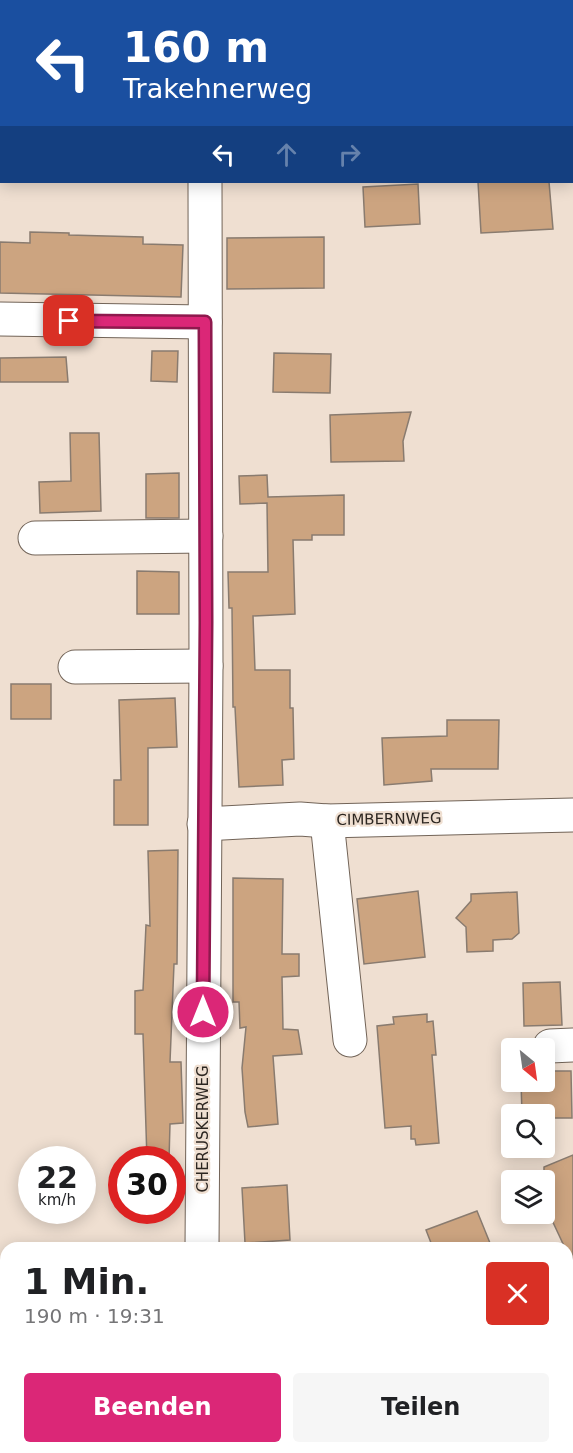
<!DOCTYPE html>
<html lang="de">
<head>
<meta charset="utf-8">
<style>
	body { margin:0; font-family:"DejaVu Sans",sans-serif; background:#f6f6f6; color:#202124; height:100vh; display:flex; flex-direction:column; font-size:22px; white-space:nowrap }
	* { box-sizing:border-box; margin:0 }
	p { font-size:20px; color:#757577 }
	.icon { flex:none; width:33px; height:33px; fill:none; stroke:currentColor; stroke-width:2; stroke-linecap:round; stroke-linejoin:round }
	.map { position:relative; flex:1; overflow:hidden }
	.sheet { position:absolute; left:0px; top:1242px; width:573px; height:212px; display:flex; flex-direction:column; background:#fff; border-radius:18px 18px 0 0; box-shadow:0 3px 15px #0003 }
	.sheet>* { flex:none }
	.top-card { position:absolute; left:0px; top:0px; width:573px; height:183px; box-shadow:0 3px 15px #0003; background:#1a4fa0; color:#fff; overflow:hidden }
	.needle { width:39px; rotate:151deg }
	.buttons { position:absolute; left:501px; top:1038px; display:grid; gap:12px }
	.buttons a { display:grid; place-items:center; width:54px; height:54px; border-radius:6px; background:#fff; box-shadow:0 3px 15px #0003; font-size:30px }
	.speed { position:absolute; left:18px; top:1146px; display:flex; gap:12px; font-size:30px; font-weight:700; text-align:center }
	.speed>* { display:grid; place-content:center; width:78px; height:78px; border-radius:50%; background:#fff; box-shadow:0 3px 15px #0003; line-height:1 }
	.speed small { font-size:15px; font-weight:400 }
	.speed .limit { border:9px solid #d22; background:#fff; color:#111 }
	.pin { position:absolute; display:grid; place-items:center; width:51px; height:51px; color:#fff; margin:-26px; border-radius:12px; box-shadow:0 3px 9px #0006 }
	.me { position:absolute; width:66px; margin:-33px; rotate:0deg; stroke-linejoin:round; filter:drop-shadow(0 0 4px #0008) }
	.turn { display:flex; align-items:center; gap:21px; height:126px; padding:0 24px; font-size:27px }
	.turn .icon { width:78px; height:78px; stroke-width:2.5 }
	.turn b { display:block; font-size:42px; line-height:51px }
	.lanes { display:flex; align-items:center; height:57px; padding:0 24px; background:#0003; justify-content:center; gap:30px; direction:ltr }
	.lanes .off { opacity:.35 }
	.round { display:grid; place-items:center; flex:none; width:63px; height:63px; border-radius:6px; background:#f6f6f6 }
	.overview { display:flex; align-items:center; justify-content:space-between; height:102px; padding:0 24px }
	h1 { font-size:36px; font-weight:700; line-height:45px }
	.cta { display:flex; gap:12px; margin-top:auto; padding:12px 24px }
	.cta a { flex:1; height:69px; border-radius:6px; background:#db2777; color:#fff; font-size:24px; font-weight:700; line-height:69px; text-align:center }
	.cta a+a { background:#f6f6f6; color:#202124 }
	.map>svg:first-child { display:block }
</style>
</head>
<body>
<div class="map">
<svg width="573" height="1453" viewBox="0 0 573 1453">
	<rect width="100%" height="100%" fill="#efdfd1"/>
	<g fill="#cca480" stroke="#897b6f" stroke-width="1.5">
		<path d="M478 182H549L553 229 481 233Z"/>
		<path d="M418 184 420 224 365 227 363 187Z"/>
		<path d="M30 232 69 233V235L143 237V244L183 245 181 297 0 293V242L30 243Z"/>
		<path d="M324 237V288L227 289V238Z"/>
		<path d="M152 351H178L177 382 151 381Z"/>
		<path d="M274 353 331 354 330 393 273 392Z"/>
		<path d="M66 357 68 382H0V358Z"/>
		<path d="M411 412 403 441 404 461 331 462 330 415Z"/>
		<path d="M70 433H99L101 511 40 513 39 482 71 481Z"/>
		<path d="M179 473V518H146V474Z"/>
		<path d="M267 475 268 497 344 495V535H312V540H293L295 614 253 616 255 670H290V708H293L294 759 282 760 283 785 239 787 235 707H233L232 608H229L228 572H268L267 503 240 504 239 476Z"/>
		<path d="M137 571 179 572V614H137Z"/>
		<rect x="11" y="684" width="40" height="35"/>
		<path d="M175 698 177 747 148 748V825H114V780H121L119 700Z"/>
		<path d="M447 720H499L498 769H431L432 781 384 785 382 738 447 736Z"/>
		<path d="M178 850 177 964H174L170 1062H181L183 1123 170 1124 169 1160H147L143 1034H135V991L143 990 146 925 150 926 148 851Z"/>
		<path d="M233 878 283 879 282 954H299V976L282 977 283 1029 298 1030 302 1054 273 1056 278 1124 248 1127 245 1112 242 1068 246 1027 240 1028 239 1002H233Z"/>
		<path d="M418 891 425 957 364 964 357 899Z"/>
		<path d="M517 892 519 933 512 939 493 940V951L467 952 466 927 456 918 471 901V894Z"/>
		<path d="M560 982 562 1025 524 1026 523 983Z"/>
		<path d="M427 1014V1022L433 1021 436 1055H432L439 1143 416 1145 415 1139H411V1126L385 1128 377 1026 394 1024 393 1017Z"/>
		<path d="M544 1071H571L572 1118H544V1114H522L521 1082H544Z"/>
		<path d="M573 1155V1267L567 1254V1248H565L544 1203V1167Z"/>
		<path d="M287 1185 290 1240 245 1243 242 1188Z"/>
		<path d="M477 1211 492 1248H433L426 1230Z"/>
	</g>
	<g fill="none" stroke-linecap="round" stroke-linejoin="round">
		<defs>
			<g id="minor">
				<path d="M213 2 214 0"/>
				<path d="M572 129H573"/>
				<path d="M0 319 205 322"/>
				<path d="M35 538 206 536"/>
				<path d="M75 667 206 666"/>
				<path d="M327 821 350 1040"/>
				<path d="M204 824 300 819 327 821 573 815"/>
				<path d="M550 1046 573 1045"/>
				<path d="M202 1248 206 666 205 182"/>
			</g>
			<g id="major">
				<path d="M567 1303 573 1301"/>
				<path d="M192 1453 207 1448"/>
			</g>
		</defs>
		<use href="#minor" stroke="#726458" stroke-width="35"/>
		<use href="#major" stroke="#935f26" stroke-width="35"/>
		<use href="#minor" stroke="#fff" stroke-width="33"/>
		<use href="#major" stroke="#e0b27f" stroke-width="33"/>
	</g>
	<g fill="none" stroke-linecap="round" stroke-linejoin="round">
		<defs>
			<path id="route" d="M69 321 205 322 206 622 203 1012"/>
		</defs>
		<use href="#route" stroke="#8e194d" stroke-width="15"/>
		<use href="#route" stroke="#db2777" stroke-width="10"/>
	</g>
	<g text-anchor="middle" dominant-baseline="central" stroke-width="4.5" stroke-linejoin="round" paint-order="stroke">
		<g font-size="15" fill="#2c2621" stroke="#efdfd1">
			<text transform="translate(389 819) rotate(-1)">CIMBERNWEG</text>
			<text transform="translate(203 1129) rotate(-90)">CHERUSKERWEG</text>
		</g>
	</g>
</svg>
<div class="buttons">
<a><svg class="needle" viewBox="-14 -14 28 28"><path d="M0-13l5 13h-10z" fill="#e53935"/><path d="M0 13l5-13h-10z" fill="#757577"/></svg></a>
<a><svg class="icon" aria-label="search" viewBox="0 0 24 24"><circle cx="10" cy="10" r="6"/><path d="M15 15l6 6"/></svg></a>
<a><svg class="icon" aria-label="layers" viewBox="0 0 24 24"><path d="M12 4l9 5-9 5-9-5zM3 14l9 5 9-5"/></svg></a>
</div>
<div class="speed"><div>22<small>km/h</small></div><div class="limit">30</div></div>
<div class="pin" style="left:69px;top:321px;background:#d93025"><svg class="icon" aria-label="arrive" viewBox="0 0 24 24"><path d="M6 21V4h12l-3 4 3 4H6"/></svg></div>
<svg class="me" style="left:203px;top:1012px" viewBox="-20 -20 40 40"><circle r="17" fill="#db2777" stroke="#fff" stroke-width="3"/><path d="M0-11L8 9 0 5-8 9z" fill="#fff"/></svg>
<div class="top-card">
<div class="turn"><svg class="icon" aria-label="left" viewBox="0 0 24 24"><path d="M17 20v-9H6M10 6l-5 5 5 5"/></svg><div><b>160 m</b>Trakehnerweg</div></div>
<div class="lanes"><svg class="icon" aria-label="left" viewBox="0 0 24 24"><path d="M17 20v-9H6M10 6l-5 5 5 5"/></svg><svg class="icon off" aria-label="ahead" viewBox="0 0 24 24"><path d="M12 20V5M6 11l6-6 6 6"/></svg><svg class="icon off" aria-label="right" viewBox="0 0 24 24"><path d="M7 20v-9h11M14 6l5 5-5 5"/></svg></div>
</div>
<section class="sheet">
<div class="overview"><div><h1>1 Min.</h1><p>190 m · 19:31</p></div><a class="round" style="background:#d93025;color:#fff"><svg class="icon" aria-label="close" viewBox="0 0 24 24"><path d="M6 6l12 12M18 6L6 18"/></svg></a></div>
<div class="cta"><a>Beenden</a><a>Teilen</a></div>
</section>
</div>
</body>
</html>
